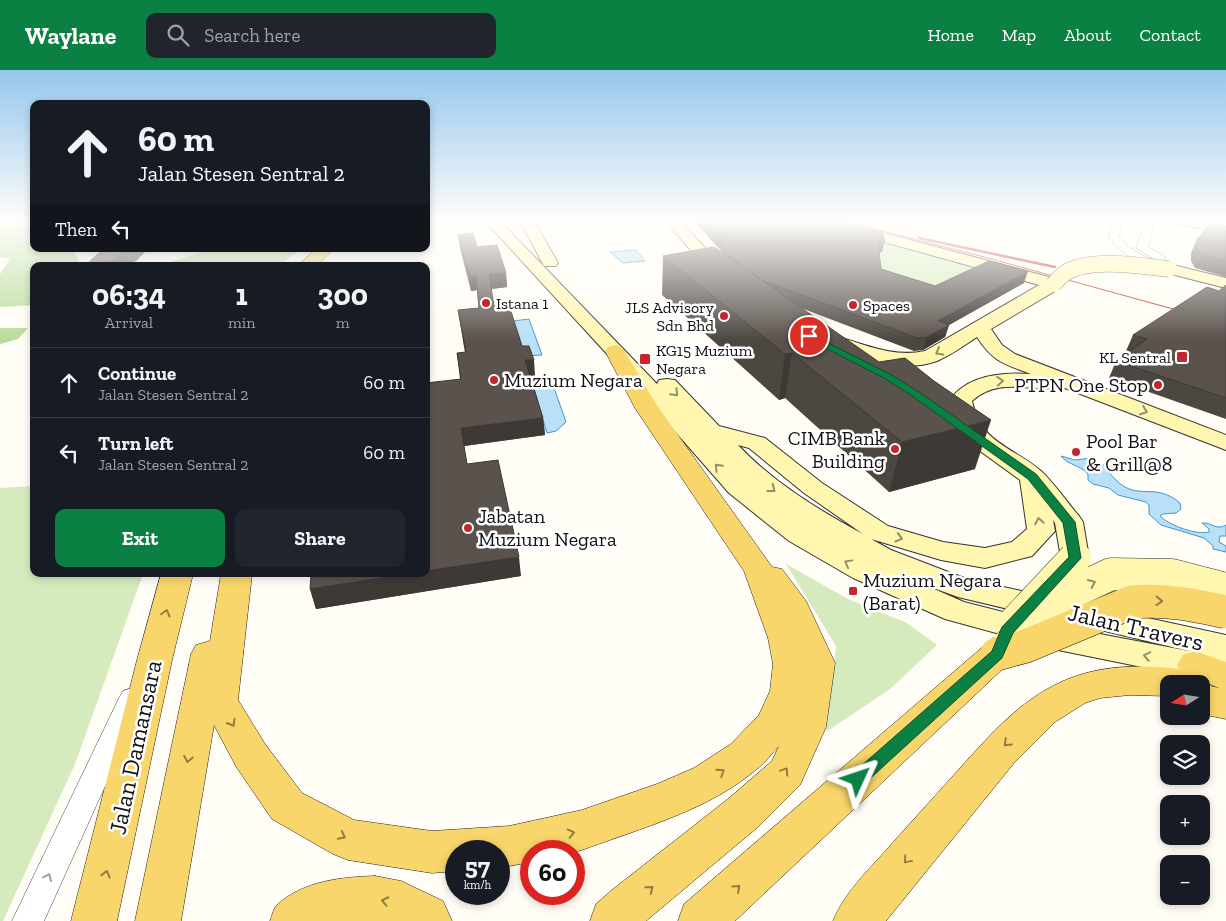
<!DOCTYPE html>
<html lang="en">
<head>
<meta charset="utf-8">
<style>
	body { margin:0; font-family:"Zilla Slab",serif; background:#20242c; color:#f1f3f6; height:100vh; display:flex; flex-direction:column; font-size:19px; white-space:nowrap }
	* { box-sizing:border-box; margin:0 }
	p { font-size:16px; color:#9ea1a6 }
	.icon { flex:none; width:28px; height:28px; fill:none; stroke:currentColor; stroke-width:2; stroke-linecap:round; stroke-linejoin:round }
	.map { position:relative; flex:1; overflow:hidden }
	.side { position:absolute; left:30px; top:192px; width:400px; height:315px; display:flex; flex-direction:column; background:#171b24; border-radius:10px; box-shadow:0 2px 8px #0003 }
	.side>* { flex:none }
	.hud { position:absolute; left:30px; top:30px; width:400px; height:152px; border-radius:10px; box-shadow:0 2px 8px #0003; background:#171b24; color:#f1f3f6; overflow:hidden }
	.needle { width:32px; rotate:258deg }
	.tools { position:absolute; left:1160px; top:605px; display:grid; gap:10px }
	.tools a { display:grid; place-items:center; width:50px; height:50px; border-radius:10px; background:#171b24; box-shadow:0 2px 8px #0003; font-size:25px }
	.speed { position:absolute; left:445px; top:770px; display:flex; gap:10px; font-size:25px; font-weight:700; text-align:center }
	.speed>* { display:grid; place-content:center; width:65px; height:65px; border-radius:50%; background:#171b24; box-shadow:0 2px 8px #0003; line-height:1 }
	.speed small { font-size:12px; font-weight:400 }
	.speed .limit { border:8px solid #d22; background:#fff; color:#111 }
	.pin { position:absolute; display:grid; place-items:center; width:42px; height:42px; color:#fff; margin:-21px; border:2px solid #fff; border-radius:50%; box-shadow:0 1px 5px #0007 }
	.me { position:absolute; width:55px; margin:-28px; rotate:48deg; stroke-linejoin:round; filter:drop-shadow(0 0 4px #0008) }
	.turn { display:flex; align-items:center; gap:18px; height:105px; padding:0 25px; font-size:22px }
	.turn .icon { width:65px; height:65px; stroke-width:2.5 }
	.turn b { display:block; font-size:35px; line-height:42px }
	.then { display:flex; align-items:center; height:48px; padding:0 25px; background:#0003; gap:10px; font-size:19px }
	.eta { display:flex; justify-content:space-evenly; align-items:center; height:85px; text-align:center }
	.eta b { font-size:30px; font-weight:700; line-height:35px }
	.button { display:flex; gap:10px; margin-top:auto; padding:10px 25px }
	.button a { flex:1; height:58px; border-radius:10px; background:#0b8043; color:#fff; font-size:20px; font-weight:700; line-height:58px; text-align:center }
	.button a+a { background:#20242c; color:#f1f3f6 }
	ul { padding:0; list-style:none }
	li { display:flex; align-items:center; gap:15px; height:70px; padding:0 25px; border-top:1px solid #363941 }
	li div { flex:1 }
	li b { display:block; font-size:19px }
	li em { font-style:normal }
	header { display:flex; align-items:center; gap:30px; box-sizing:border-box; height:70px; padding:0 25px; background:#0b8043; color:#fff }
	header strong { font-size:24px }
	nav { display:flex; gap:28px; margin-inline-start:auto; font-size:18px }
	.search { width:350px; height:45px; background:#20242c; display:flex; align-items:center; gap:12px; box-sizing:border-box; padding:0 18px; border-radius:10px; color:#9ea1a6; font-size:19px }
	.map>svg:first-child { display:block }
</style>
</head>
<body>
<header>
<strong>Waylane</strong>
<div class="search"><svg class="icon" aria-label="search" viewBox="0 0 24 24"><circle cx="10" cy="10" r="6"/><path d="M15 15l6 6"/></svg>Search here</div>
<nav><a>Home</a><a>Map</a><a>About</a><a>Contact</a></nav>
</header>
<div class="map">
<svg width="1226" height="851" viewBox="0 0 1226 851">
	<rect width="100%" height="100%" fill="#fffdf5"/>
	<g fill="#d5ebbd">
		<path d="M866 167 985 202 920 234 879 210Z"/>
		<path d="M34 416V504H143L75 694 3 851H0V418Z"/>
		<path d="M786 494 848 529 907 553 937 575 890 619 826 662 836 576Z"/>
	</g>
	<g fill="#b9dc9c">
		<path d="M0 151H34V179H71L79 190 74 196H34V235L0 237V204L10 189 0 187Z"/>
		<path d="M211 179H301L278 196H158Z"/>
		<path d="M0 258H28L18 269 0 274Z"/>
	</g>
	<g fill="#b9e0f7" stroke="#3f96cf">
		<path d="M636 180 645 191 623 193 610 182Z"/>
		<path d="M529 249 542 285 523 286 513 251Z"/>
		<path d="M553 315 566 352 556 361 547 363 533 318Z"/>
		<path d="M1061 386 1075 390 1091 388 1104 395C1107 401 1111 405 1116 410 1138 432 1154 411 1180 433L1181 439 1176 443 1163 444 1160 446C1170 456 1196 465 1209 462V459L1202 453C1211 452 1217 461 1226 455V466H1220L1219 472 1226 476V482L1213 479V476L1204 468 1161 455 1149 444V435L1146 432 1118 425 1109 418 1093 414 1088 410V404C1080 395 1068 395 1061 386Z"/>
	</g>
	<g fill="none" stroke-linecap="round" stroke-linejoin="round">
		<defs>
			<g id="street">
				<path d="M1112 151H1122L1119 167C1131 182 1149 189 1167 194L1169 196 1167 198C1148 203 1119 182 1109 167Z"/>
				<path d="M1138 151H1148L1153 157 1148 177 1164 186 1166 188 1164 190H1156L1136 178 1143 157Z"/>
				<path d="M132 618 141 621 145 628 44 851H12L119 628 123 621Z"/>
			</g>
			<g id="secondary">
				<path d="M485 151H500L657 314 659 310 667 309 675 310 719 356 765 368 822 413 888 456 943 472 985 478 1012 472 1027 459 1020 410 947 357 943 352 947 347 954 345 950 330C967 305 1003 302 1031 304 1004 294 993 292 977 267 965 275 951 285 937 291 901 304 862 288 828 276L825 272 828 268 835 266C865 274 892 288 925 281L1039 215 819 154 817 151H839L1060 210 1063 214 1060 218 991 259 1002 275 1015 284 1226 365V380L1057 315C1042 327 1002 303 972 331 981 374 1012 376 1041 401 1055 414 1066 431 1079 446L1083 452 1089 488 1085 495 1075 498 1065 495 1061 488 1055 453 1053 450 1055 461 1032 486 985 498 941 490 871 469 891 480 964 508 1061 530 1066 538 1061 546 1050 549 958 527 925 515 964 532 1058 556 1189 581 1088 557 1077 554 1072 546 1077 538 1088 535 1226 565V614L1058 580 945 549 853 508 789 471 729 423 608 285ZM738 375 749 378 804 423 863 464C817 439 774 413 738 375Z"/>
				<path d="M520 151H534L558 193 556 196H544Z"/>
				<path d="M666 151H680L728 202 730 206 728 210H716Z"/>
				<path d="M1174 151H1206L1226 154V162L1181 155 1176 154Z"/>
				<path d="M1169 194 1226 208V218L1163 202 1161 199 1163 196Z"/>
			</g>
			<g id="primary">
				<path d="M665 151H680L682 153 679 156H669Z"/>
				<path d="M316 179H334L316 196H298Z"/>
				<path d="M615 275 622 277 658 337 772 497 782 499 806 531 835 593 826 657 800 715 758 757 646 851H590L596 834 612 820 728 729 772 691 779 676C772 683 766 692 758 698 710 740 641 758 582 780L574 782 531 781V792L499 798V781H456V801L432 803 348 790 333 784 272 749 237 698 214 655 181 851H135L191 584 196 575 210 571 221 504H252L238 630 265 674 302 723 354 750 432 761 509 756 582 740 657 714 694 698 731 674 759 645 770 621 773 594 768 568 744 501 635 338 605 281 608 277Z"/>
				<path d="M161 504H193L172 590 117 851H71L137 590Z"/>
				<path d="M997 571 1009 575 1014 584 1009 593 735 851H678L684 834 985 575Z"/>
				<path d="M1195 581 1226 592V649L1201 644V614H1169V626L1130 625 1100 628 1085 633 1055 652 1014 693 886 851H833C846 819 875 794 897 768 916 747 934 727 953 706 984 672 1015 634 1057 614 1095 595 1138 594 1179 599L1177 595 1183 585ZM1207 613 1219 618 1206 615Z"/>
				<path d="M375 806 401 811 443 831 452 851H270C272 846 274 837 278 834 304 811 342 807 375 806Z"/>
			</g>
		</defs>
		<use href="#street" stroke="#444" stroke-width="1"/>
		<use href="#secondary" stroke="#333" stroke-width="2"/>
		<use href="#primary" stroke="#222" stroke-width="1"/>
		<use href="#street" fill="#fff" fill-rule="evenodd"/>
		<use href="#secondary" fill="#fff6b0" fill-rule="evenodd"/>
		<use href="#primary" fill="#f9d66b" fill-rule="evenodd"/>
		<path stroke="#c4262e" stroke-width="1" d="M843 151 988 188 1184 242"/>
		<path stroke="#c4262e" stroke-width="2.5" d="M919 168 1055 197"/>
		<defs>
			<path id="secondary-bridge-far1" d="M1054 214C1057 210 1061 206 1065 203 1090 187 1141 196 1169 199"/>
			<g id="secondary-bridge">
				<path d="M1014 553 1075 488"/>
				<path d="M1006 577 1075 521 1111 504 1172 505 1226 519"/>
			</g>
			<path id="primary-bridge" d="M997 584 1026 576 1132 532C1165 529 1194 535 1226 542"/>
		</defs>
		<use href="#secondary-bridge-far1" stroke="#333" stroke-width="17" stroke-linecap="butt"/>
		<use href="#secondary-bridge" stroke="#333" stroke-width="33" stroke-linecap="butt"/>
		<use href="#primary-bridge" stroke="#222" stroke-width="34" stroke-linecap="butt"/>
		<use href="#secondary-bridge-far1" stroke="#fff6b0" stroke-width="16"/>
		<use href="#secondary-bridge" stroke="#fff6b0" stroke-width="32"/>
		<use href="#primary-bridge" stroke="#f9d66b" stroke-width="33"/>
	</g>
	<g fill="#4d4742">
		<path d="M694 151H838L882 182 879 183 881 199 935 216 1024 213 949 255 945 267 923 280 914 281 801 238 975 399 889 422 785 328 779 330 662 225 663 186 723 183Z"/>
		<path d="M1226 156V207L1195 198 1191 191V183L1197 169Z"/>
		<path d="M458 165 477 177 506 203 507 217 491 219 494 236 522 276 535 306 531 307 543 348 545 365 464 376 467 394 521 506 316 539 310 519 460 309 457 283H465L458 240 479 238 477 220 471 221 460 178Z"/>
		<path d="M1226 215V349L1109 308 1116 291 1129 282 1126 281 1133 265 1219 221Z"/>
	</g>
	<g fill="#3f3936">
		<path d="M885 171 882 182 876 183 878 172Z"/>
		<path d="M124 179H148L136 191 130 193 127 196H107Z"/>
		<path d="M1028 201 1024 213 949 255 945 267 923 280 927 267 938 251Z"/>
		<path d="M506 203 507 217 491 219 489 204Z"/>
		<path d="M470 206H476L477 220 471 221Z"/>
		<path d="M792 283 785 328 779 330 785 284Z"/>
		<path d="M525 290H534L535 306 527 307Z"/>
		<path d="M543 348 545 365 464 376 461 358Z"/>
		<path d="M991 350 975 399 889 422 902 372Z"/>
		<path d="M519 487 521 506 316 539 310 519 407 504H426V501Z"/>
	</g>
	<g fill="#5a524d" stroke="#3f3936">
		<path d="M704 151H838L882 162 885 171 878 172 881 199 935 216 989 191 1028 201 938 251 949 255 927 267 917 268 761 210 742 197 725 180V174Z"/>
		<path d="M1211 153 1226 156V191L1201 184 1197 177V169Z"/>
		<path d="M473 163 477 177 497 175 506 203 489 204 494 236 509 235 522 276H529L534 290H525L543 348 461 358 467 394 498 390 519 487 426 501V313L461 309 457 283 466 282 458 240 479 238 476 206H470L458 165Z"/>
		<path d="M714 177 879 292 905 288 934 311 991 350 902 372 792 283 785 284 663 186Z"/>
		<path d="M100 179H125L107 196H85L102 180Z"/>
		<path d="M1226 215V328L1116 291 1147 269 1133 265 1207 217 1219 221Z"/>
		<path d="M311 504H407L310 519Z"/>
	</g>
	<defs><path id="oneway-chevron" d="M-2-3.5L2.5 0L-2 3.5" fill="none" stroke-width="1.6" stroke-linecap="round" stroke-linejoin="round" transform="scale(1.25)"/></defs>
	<g stroke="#948f68">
		<use href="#oneway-chevron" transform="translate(939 282) rotate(150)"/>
		<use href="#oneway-chevron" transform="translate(1000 311) rotate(-5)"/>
		<use href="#oneway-chevron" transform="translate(675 323) rotate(46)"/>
		<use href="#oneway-chevron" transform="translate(1144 341) rotate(21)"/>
		<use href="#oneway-chevron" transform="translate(718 397) rotate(-133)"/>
		<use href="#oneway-chevron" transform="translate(772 419) rotate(38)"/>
		<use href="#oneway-chevron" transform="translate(1039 451) rotate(-100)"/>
		<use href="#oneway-chevron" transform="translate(899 468) rotate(17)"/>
		<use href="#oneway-chevron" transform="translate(848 493) rotate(-151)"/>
		<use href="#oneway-chevron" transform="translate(1092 513) rotate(-25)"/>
		<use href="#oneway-chevron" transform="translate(1147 586) rotate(-169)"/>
	</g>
	<g stroke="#917d42">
		<use href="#oneway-chevron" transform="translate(1159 531) rotate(2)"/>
		<use href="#oneway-chevron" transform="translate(166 543) rotate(-75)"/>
		<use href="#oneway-chevron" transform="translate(232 653) rotate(60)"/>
		<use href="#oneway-chevron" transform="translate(1007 673) rotate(137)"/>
		<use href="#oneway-chevron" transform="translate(188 689) rotate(101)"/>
		<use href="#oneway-chevron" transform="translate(785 701) rotate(-56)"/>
		<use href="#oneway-chevron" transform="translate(721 702) rotate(-34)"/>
		<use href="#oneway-chevron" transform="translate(571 763) rotate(-13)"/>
		<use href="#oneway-chevron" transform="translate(342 766) rotate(28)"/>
		<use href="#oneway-chevron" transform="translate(907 790) rotate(130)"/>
		<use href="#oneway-chevron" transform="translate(106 804) rotate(-76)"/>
		<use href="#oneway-chevron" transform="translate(737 818) rotate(-42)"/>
		<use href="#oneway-chevron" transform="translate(650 819) rotate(-39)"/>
		<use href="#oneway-chevron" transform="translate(385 831) rotate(-168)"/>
	</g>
	<use stroke="#a0a0a0" href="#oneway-chevron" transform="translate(48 807) rotate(-65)"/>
	<linearGradient id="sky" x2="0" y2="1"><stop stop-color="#95c6ee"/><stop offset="0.56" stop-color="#fffefa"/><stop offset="1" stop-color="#fffefa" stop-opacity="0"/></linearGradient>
	<rect width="1226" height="270" fill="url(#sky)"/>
	<path fill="#0b8043" stroke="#07532c" d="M806 265H812L890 304 919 322 1036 404 1075 452 1081 488 1013 563 1002 588 864 714 858 717 852 714 850 709 852 704 992 581 1002 557 1069 487 1063 453 1028 409 912 326 884 308 806 268Z"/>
	<g fill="#c4262e" stroke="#fff" stroke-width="2">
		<circle cx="486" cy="233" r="5"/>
		<circle cx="853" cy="235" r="5"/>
		<circle cx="724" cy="246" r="5"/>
		<rect x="1176" y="281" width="12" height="12" rx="2.5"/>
		<rect x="639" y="283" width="12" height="12" rx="2.5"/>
		<circle cx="494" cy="310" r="5"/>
		<circle cx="1158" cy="315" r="5"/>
		<circle cx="895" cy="379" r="5"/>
		<circle cx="1076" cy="382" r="5"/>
		<circle cx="468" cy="458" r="5"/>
		<rect x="848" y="516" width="10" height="10" rx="2.5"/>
	</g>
	<g text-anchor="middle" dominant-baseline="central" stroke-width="5" stroke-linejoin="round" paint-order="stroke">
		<g font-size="16" fill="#111" stroke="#fff" text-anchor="start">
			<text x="496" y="233">Istana 1</text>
			<text x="863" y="235">Spaces</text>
			<text x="714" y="237" text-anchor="end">JLS Advisory<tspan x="714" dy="18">Sdn Bhd</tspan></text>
			<text x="656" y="280">KG15 Muzium<tspan x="656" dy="18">Negara</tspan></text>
			<text x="1171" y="287" text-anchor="end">KL Sentral</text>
		</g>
		<g font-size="20" fill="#111" stroke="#fff" text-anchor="start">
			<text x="504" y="310">Muzium Negara</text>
			<text x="1148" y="315" text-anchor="end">PTPN One Stop</text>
			<text x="885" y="368" text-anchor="end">CIMB Bank<tspan x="885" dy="23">Building</tspan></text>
			<text x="1086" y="371">Pool Bar<tspan x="1086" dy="23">&amp; Grill@8</tspan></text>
			<text x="478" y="446">Jabatan<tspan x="478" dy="23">Muzium Negara</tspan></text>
			<text x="863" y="510">Muzium Negara<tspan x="863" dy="23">(Barat)</tspan></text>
		</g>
		<g font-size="24" fill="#111" stroke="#fff">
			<text transform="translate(1136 557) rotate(13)">Jalan Travers</text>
			<text transform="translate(135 677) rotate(-78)">Jalan Damansara</text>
		</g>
	</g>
</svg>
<div class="tools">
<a><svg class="needle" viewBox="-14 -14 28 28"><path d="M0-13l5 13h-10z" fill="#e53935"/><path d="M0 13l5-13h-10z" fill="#9ea1a6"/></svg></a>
<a><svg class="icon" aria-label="layers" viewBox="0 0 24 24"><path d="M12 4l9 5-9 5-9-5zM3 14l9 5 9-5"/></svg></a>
<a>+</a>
<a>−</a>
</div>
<div class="speed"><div>57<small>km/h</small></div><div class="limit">60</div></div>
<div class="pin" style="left:809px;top:266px;background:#d93025"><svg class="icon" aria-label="arrive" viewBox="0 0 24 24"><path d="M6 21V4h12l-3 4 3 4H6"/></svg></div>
<svg class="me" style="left:858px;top:709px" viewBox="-20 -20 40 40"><path d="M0-17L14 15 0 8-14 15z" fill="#0b8043" stroke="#fff" stroke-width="4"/></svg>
<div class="hud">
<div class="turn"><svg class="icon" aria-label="ahead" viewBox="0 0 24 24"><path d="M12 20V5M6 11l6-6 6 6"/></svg><div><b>60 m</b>Jalan Stesen Sentral 2</div></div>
<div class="then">Then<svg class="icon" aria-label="left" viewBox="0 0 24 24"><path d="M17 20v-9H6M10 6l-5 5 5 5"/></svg></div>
</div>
<section class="side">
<div class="eta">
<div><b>06:34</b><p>Arrival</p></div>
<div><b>1</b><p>min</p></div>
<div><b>300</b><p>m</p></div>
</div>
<ul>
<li><svg class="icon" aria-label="ahead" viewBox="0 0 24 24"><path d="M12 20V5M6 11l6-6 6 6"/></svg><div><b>Continue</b><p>Jalan Stesen Sentral 2</p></div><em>60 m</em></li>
<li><svg class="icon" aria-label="left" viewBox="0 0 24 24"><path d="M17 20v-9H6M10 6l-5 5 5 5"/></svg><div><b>Turn left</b><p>Jalan Stesen Sentral 2</p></div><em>60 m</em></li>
</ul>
<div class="button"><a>Exit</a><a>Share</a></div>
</section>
</div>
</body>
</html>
